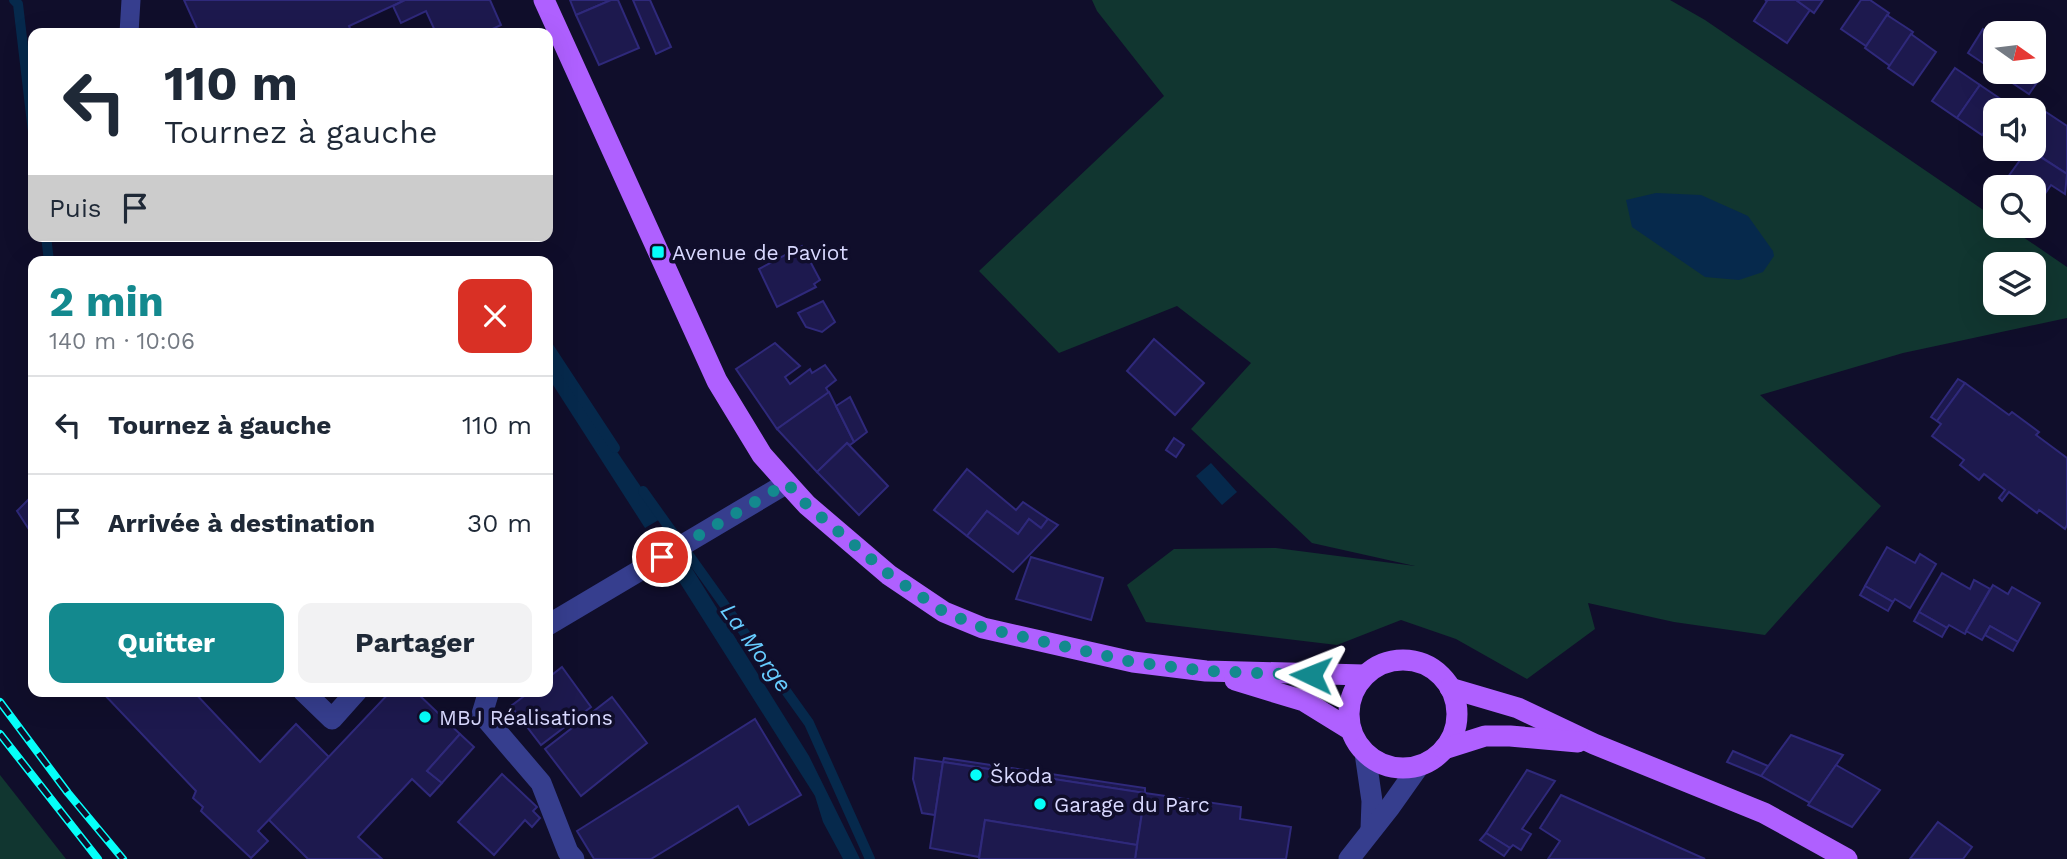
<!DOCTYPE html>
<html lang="fr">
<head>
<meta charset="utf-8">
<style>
	body { margin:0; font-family:"Work Sans",sans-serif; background:#f2f2f3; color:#1f2937; height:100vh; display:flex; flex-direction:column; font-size:26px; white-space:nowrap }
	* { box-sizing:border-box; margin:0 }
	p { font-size:23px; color:#747a83 }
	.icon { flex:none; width:38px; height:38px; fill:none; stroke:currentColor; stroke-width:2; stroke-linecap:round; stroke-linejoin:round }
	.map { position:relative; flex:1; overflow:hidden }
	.panel { position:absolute; left:28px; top:256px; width:525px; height:441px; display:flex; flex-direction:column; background:#fff; border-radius:14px; box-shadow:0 7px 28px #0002 }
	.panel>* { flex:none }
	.guide { position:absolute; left:28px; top:28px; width:525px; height:214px; border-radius:14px; box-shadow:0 7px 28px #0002; background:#fff; color:#1f2937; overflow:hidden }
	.needle { width:46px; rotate:104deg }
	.controls { position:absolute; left:1983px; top:21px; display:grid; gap:14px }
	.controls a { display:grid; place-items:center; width:63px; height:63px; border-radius:14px; background:#fff; box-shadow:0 7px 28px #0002; font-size:35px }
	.pin { position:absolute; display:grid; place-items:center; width:60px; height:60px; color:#fff; margin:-30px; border:4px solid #fff; border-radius:50%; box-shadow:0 2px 7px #0007 }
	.me { position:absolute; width:77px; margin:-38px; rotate:272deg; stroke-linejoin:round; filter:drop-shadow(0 0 5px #0008) }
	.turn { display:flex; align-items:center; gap:24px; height:147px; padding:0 21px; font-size:32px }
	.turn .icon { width:91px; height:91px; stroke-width:2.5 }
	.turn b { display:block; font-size:49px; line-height:60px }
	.then { display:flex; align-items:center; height:66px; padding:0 21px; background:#0003; gap:14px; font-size:26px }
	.round { display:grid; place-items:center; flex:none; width:74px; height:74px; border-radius:14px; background:#f2f2f3 }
	.headline { display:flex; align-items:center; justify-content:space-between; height:119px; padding:0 21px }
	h1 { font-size:42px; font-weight:700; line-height:52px; color:#13898e }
	.action { display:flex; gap:14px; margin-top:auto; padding:14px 21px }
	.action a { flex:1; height:80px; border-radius:14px; background:#13898e; color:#fff; font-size:28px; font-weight:700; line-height:80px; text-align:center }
	.action a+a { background:#f2f2f3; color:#1f2937 }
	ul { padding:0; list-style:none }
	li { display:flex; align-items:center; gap:21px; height:98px; padding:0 21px; border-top:2px solid #e0e1e3 }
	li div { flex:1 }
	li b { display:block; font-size:26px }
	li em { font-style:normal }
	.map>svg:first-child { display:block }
</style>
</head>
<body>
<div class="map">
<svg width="2067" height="859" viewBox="0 0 2067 859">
	<rect width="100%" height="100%" fill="#100e2b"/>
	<g fill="#113630" fill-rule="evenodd">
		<path d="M1092 0H1670L1705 20 1995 218V226H2007L2067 267V318L1903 353 1760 395 1881 506 1765 635 1674 622 1588 603 1595 629 1527 679 1456 639 1401 620 1337 645 1146 622 1127 585 1174 549 1276 548 1415 566 1312 543 1191 429 1251 363 1177 306 1059 353 979 271 1164 96 1097 11ZM1995 264H2034V303H1995Z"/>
		<path d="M0 775 66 859H0Z"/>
	</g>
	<g fill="#06294c">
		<path d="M1656 193 1701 195 1748 216 1773 251 1774 256 1763 272 1739 280 1705 277 1632 227 1626 200Z"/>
		<path d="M548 350 662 518 645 528 548 377Z"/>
		<path d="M1211 463 1237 492 1222 505 1196 476Z"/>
		<path d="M678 546 809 756 860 859H843L823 822 815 796 663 556Z"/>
	</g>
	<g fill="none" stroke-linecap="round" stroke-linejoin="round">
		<g stroke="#06294c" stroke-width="10">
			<path d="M14 0 18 4 33 132"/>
			<path d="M46 236 49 261"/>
			<path d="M548 346 615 448"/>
			<path d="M643 491 809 723 870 859"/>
		</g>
	</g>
	<g fill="#1d194e" stroke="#2f297b" stroke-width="2">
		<path d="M184 0H405L349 26 352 33H199Z"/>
		<path d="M405 0H490L501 25 484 33H436L426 11 401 23 393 6Z"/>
		<path d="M570 0H611L576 15Z"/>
		<path d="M611 0H618L639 48 599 65 576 15Z"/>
		<path d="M633 0H650L671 47 656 54Z"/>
		<path d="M1765 0H1796L1810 10 1787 43 1754 21 1767 1Z"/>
		<path d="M1796 0H1823L1814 13Z"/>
		<path d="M1861 0H1870L1889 13 1866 46 1841 29Z"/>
		<path d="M1887 15 1913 32 1890 66 1865 48Z"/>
		<path d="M1983 29 1995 37V71L1968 53Z"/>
		<path d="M1911 34 1936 52 1913 85 1888 68Z"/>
		<path d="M2034 63 2045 71 2029 94 1996 72H2034Z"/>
		<path d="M1955 68 1980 85 1957 118 1932 101Z"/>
		<path d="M1980 85 2005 102 1999 110H1995V116L1982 135 1957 118Z"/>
		<path d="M2046 112 2067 126V174L2029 149H2034V128Z"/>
		<path d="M2028 149 2067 174 2065 194 2051 185 2038 204 2034 200V187H2014L2005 181Z"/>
		<path d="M802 246 820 280 814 284 816 287 777 307 759 269Z"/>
		<path d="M823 301 835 322 822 332 806 327 798 313Z"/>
		<path d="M1154 339 1204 383 1175 415 1127 371Z"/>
		<path d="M775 343 800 366 785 377 790 384 810 369 812 373 825 365 836 380 826 388 829 393 777 429 736 369Z"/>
		<path d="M1958 379 1965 383 1937 421 1931 417Z"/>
		<path d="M1965 383 2009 415 2012 412 2039 432 2036 435 2067 458V525L2065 529 2039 510 2037 513 2009 492 2002 501 1999 498 2005 490 1984 474 1979 480 1960 465 1964 460 1932 436 1941 424 1937 421Z"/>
		<path d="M829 392 854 442 850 445 847 443 817 472 777 429Z"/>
		<path d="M850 397 867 432 854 442 836 406Z"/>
		<path d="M1174 438 1184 445 1176 457 1166 450Z"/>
		<path d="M847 443 888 486 859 515 817 472Z"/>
		<path d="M967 469 1016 510 1023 502 1048 519 1041 528 1029 519 1018 534 987 511 967 536 934 510Z"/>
		<path d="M33 495V530L30 531 17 511Z"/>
		<path d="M987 511 1018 534 1029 519 1041 528 1048 519 1058 525 1013 572 967 536Z"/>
		<path d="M1887 547 1915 563 1920 554 1936 564 1910 608 1895 599 1893 602 1865 586Z"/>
		<path d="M1031 557 1103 578 1091 620 1016 599Z"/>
		<path d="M1942 573 1970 589 1974 580 1990 589 1965 634 1949 625 1947 628 1919 612Z"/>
		<path d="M1993 585 2008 594 2012 587 2040 603 2018 642 1990 626 1982 640 1966 631Z"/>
		<path d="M1865 586 1893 602 1888 611 1860 595Z"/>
		<path d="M1919 612 1947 628 1942 637 1914 621Z"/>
		<path d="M1990 626 2018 642 2013 651 1985 635Z"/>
		<path d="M562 667 591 707 541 745 511 706 531 691H548V678Z"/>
		<path d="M101 691H193L260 762 296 724 329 757 258 831 268 841 251 858 201 811 203 807 193 798 196 791Z"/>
		<path d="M391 691H415L460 734 427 771 442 783 430 796 412 779 358 837 382 859H308L269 820Z"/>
		<path d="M612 697 647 743 581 796 545 749Z"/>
		<path d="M755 719 801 795 749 825 738 806 651 859H594L577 831Z"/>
		<path d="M460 734 474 747 442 783 427 771Z"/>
		<path d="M1791 735 1843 755 1810 803 1761 776Z"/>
		<path d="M1733 751 1768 766 1761 776 1727 762Z"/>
		<path d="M915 758 943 762 935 815 922 813 913 779Z"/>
		<path d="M944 758 1145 788V793L943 762Z"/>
		<path d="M943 762 1145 793 1137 845 985 820 979 857 930 848Z"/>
		<path d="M1836 765 1880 790 1852 827 1808 805Z"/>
		<path d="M1527 770 1555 781 1522 829 1531 834 1521 850 1513 845 1510 848 1486 833Z"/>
		<path d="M502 774 537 807 533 811 540 818 532 827 525 820 494 855 458 822Z"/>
		<path d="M1145 793 1241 807 1240 819 1291 827 1286 859H1135Z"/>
		<path d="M1561 795 1705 859H1548L1560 841 1540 828Z"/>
		<path d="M985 820 1137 845 1135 859H979Z"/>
		<path d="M1938 822 1972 847 1963 859H1910Z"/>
		<path d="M1486 833 1510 848 1504 856 1480 840Z"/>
	</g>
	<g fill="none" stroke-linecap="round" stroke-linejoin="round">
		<path stroke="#363e8e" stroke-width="19" d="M129 33 131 0"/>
		<g stroke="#363e8e" stroke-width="21">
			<path d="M548 625 787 483"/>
			<path d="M303 691 332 719 357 691"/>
			<path d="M489 691 482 714 541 783 568 852 574 859"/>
			<path d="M1365 753 1372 801 1371 829"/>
			<path d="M1349 859 1390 807 1419 766"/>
		</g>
		<g stroke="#af60ff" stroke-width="21">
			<path d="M544 0 717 381 762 455 787 483 807 505 889 575 944 612 983 628 1133 662 1206 671 1364 675"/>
			<circle cx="1403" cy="714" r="54"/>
			<path d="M1235 680 1304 701 1351 730"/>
			<path d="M1450 688 1518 708 1594 744 1764 813 1847 859"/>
			<path d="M1444 749 1485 736H1510L1578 742"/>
		</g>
		<defs>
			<g id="rail">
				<path d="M0 702 68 793 123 859"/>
				<path d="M0 734 98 859"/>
			</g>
		</defs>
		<use href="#rail" stroke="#05fff9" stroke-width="8"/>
		<use href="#rail" stroke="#100e2b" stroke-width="5" stroke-dasharray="16" stroke-linecap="butt"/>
	</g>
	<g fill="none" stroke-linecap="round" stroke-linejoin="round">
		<path stroke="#13898e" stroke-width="12" stroke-dasharray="0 21.6" d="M662 557 787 483 807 505 890 575 944 612 984 628 1133 662 1206 671 1311 675"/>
	</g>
	<g fill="#05fff9" stroke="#100e2b" stroke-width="2.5">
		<rect x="651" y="245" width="14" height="14" rx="3.5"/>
		<circle cx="425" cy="717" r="7"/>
		<circle cx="976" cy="775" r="7"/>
		<circle cx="1040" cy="804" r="7"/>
	</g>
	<g text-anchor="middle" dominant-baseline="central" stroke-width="7" stroke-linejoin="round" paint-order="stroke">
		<g font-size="21" fill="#d9d9ff" stroke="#100e2b" text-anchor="start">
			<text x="672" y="252">Avenue de Paviot</text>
			<text x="439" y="717">MBJ Réalisations</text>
			<text x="990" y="775">Škoda</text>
			<text x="1054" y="804">Garage du Parc</text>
		</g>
		<g font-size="23" font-style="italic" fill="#67ccff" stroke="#100e2b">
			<text transform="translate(756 648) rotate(54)">La Morge</text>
		</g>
	</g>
</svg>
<div class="controls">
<a><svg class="needle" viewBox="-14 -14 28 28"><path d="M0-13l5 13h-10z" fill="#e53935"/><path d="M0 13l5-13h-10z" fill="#747a83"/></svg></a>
<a><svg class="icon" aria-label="sound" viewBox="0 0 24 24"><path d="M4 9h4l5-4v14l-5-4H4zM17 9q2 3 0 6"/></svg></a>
<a><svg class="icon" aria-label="search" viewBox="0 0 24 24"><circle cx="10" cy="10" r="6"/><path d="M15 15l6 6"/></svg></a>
<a><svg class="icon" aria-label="layers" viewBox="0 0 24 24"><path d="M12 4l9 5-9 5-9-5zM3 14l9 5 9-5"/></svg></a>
</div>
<div class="pin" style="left:662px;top:557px;background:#d93025"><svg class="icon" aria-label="arrive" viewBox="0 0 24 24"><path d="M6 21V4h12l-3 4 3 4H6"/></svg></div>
<svg class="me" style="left:1311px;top:675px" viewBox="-20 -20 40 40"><path d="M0-17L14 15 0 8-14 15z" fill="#13898e" stroke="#fff" stroke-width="4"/></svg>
<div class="guide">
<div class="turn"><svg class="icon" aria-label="left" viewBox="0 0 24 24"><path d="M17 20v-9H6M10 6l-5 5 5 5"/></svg><div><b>110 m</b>Tournez à gauche</div></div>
<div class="then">Puis<svg class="icon" aria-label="arrive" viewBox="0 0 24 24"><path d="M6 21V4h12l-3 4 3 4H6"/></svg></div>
</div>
<section class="panel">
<div class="headline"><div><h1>2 min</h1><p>140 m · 10:06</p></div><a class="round" style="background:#d93025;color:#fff"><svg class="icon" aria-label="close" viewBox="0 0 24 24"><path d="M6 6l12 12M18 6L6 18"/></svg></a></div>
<ul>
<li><svg class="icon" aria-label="left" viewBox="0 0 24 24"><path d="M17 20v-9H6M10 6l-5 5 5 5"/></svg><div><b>Tournez à gauche</b></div><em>110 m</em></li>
<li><svg class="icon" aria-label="arrive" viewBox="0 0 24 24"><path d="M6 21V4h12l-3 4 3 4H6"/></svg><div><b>Arrivée à destination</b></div><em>30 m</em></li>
</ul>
<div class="action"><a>Quitter</a><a>Partager</a></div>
</section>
</div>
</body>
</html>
